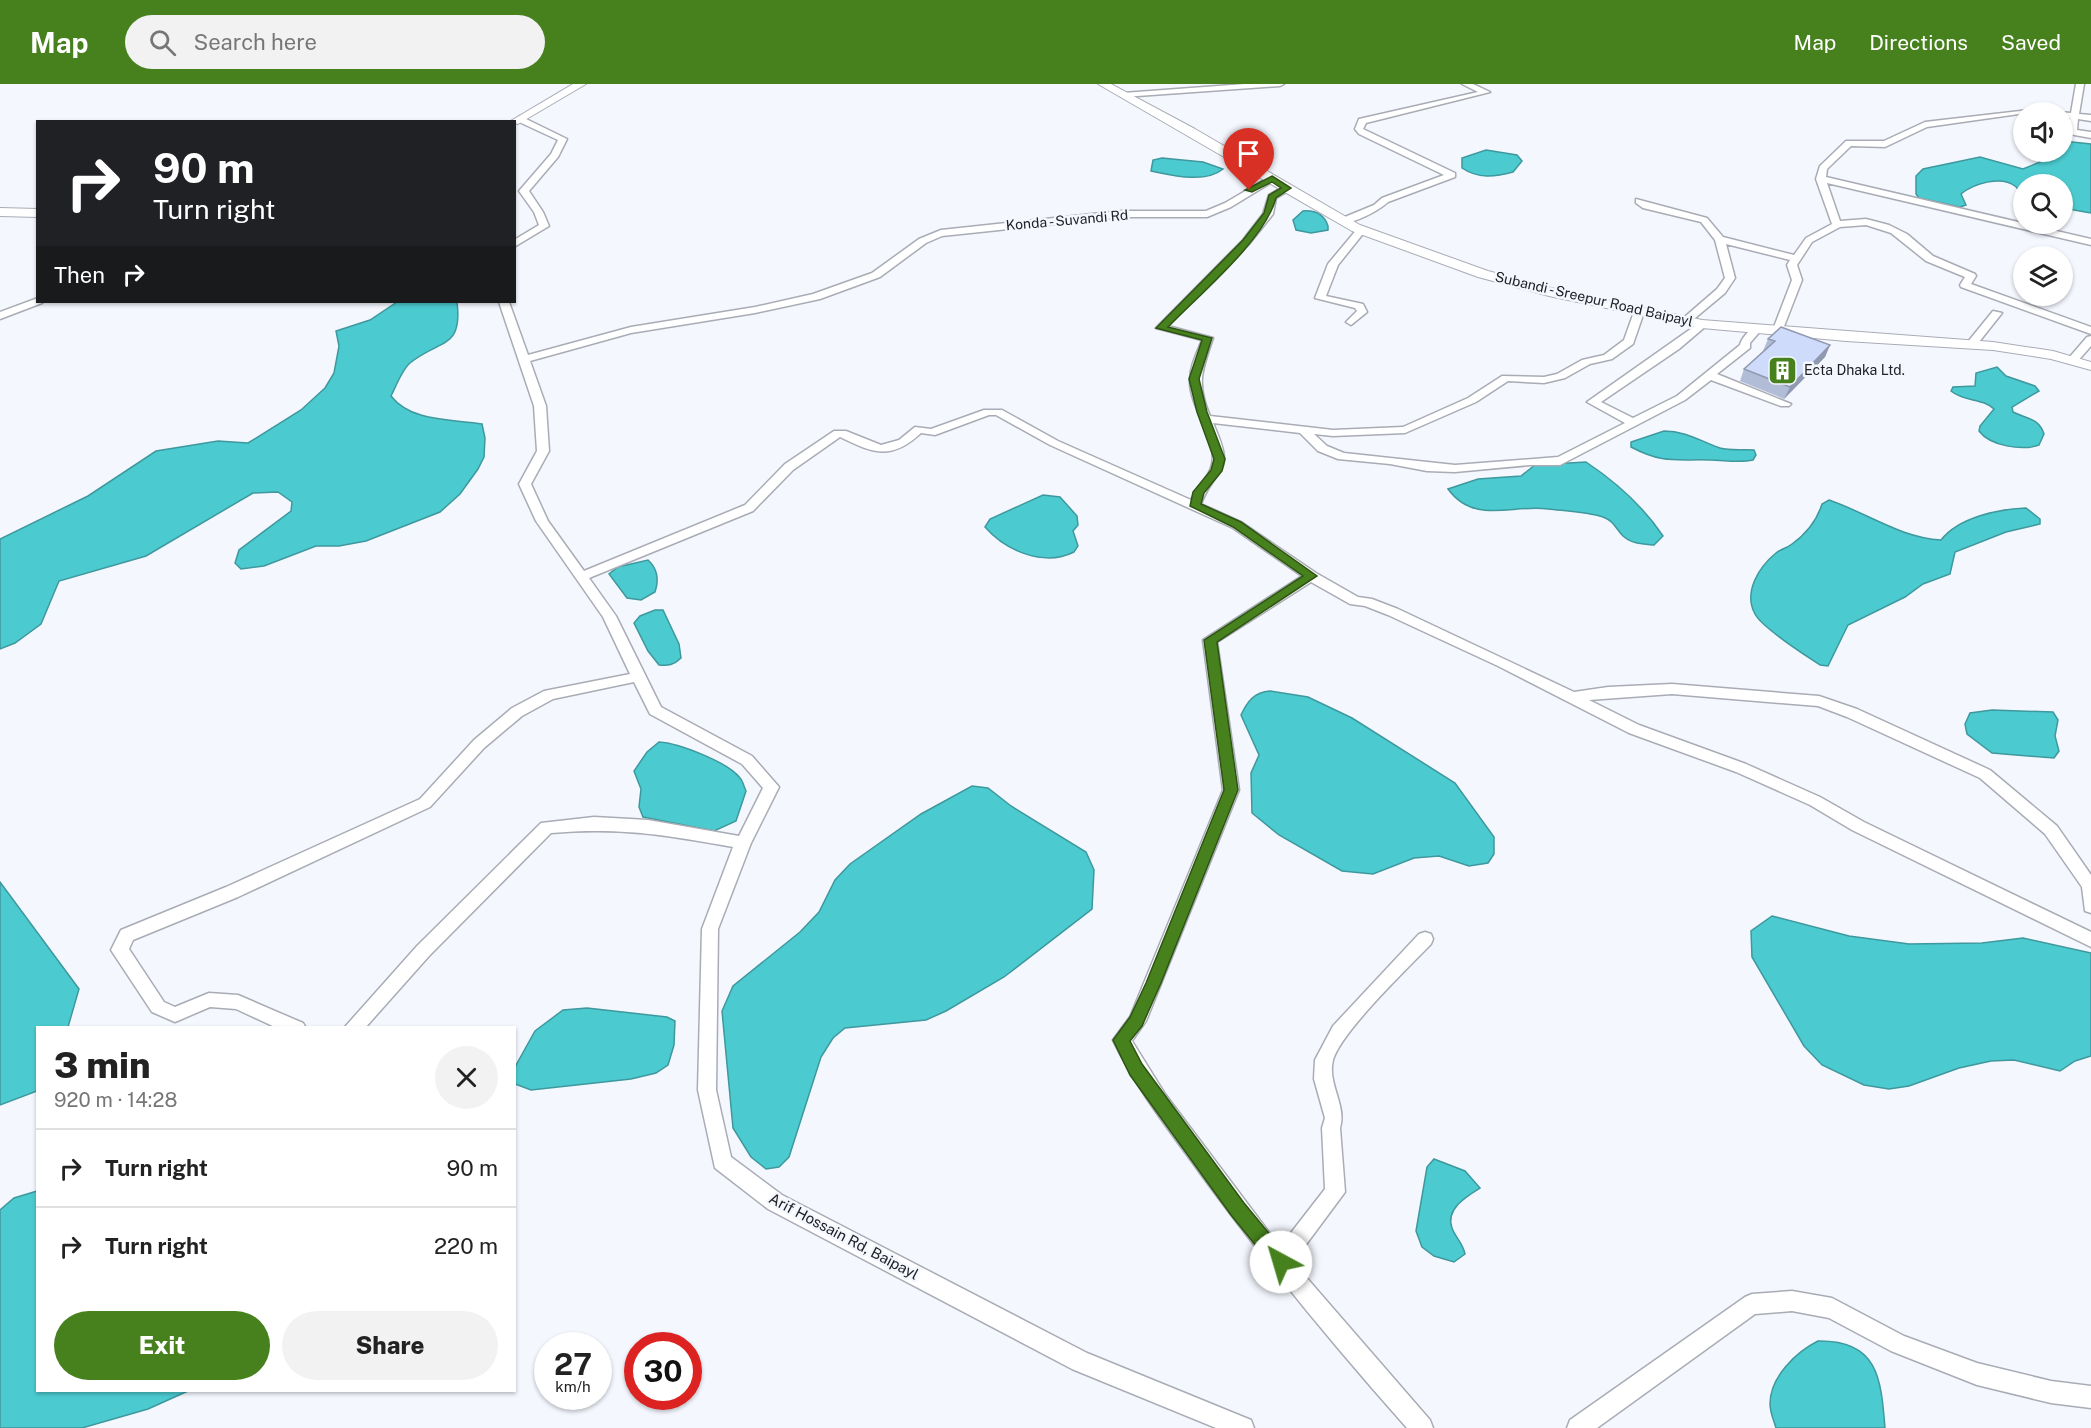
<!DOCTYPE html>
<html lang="en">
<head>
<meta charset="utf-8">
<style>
	body { margin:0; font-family:"Public Sans",sans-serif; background:#f2f2f2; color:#222; height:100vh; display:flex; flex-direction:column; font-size:22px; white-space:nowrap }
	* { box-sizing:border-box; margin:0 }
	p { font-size:20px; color:#767676 }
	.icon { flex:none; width:33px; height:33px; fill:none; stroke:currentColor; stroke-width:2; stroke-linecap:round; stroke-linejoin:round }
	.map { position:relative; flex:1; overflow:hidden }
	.details { position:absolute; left:36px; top:942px; width:480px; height:366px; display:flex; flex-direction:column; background:#fff; border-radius:0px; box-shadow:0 2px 4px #0004 }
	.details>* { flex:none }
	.banner { position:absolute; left:36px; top:36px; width:480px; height:183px; border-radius:0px; box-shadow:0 2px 4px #0004; background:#202124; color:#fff; overflow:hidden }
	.controls { position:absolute; left:2013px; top:18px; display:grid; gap:12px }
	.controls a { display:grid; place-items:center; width:60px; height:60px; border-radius:50%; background:#fff; box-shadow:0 2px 4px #0004; font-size:30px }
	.speed { position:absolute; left:534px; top:1248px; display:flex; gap:12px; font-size:30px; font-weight:700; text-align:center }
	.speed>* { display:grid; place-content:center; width:78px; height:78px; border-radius:50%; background:#fff; box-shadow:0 2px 4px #0004; line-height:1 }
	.speed small { font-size:15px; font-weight:400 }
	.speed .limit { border:9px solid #d22; background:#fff; color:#111 }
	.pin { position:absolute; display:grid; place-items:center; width:51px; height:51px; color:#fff; margin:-62px -26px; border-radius:50% 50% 50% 0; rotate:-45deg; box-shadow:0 0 6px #0007 }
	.pin .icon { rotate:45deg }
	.me { position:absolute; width:66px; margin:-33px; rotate:321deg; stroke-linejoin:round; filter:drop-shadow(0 0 4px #0008) }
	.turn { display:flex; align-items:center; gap:21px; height:126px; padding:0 18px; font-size:27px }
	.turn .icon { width:78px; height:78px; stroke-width:2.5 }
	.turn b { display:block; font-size:42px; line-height:51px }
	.then { display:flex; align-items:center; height:57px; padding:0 18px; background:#0003; gap:12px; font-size:22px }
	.round { display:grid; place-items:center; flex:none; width:63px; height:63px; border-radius:32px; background:#f2f2f2 }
	.headline { display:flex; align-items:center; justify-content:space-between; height:102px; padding:0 18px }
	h1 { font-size:36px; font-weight:800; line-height:45px }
	.button { display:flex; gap:12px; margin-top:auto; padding:12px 18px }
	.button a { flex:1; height:69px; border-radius:36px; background:#46811d; color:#fff; font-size:24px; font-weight:800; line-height:69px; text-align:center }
	.button a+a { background:#f2f2f2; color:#222 }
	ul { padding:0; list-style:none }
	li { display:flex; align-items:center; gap:18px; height:78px; padding:0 18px; border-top:2px solid #e0e0e0 }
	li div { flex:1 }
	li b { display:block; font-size:22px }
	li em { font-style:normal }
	header { display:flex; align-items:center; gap:36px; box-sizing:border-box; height:84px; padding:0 30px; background:#46811d; color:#fff }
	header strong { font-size:28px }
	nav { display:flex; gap:33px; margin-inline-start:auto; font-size:21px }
	.search { width:420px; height:54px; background:#f2f2f2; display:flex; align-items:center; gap:15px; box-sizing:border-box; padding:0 21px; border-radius:33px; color:#767676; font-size:22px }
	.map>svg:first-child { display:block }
</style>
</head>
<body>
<header>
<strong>Map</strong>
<div class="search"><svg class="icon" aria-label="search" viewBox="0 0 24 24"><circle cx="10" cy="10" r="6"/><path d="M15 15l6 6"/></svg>Search here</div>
<nav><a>Map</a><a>Directions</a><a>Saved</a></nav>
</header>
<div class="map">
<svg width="2091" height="1344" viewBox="0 0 2091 1344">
	<rect width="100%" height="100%" fill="#f4f7fe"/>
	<g fill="#4bcbd0" stroke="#3e989d" stroke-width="1.5">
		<path d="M2063 57 2091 60V129L2063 124 2062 100H2024L2023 114C2021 111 2018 104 2015 102 2001 91 1973 100 1961 110L1966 121 1960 123 1919 114 1916 110V92L1923 85 1980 73 2023 85 2040 78 2032 68H2062Z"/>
		<path d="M1486 66 1517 71 1522 77 1513 88C1495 93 1478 95 1462 84V74Z"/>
		<path d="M1162 74 1203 78 1223 85C1205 100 1171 91 1151 87L1153 76Z"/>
		<path d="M1303 127C1315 126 1324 130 1328 142V146L1311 149 1296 146 1293 136Z"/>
		<path d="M397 218H457C463 266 439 255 410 279 402 286 396 302 391 312 411 338 451 335 482 340L485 354 484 373 478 385 460 410 440 428 366 457 339 462H316L264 482 241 485 235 479 239 466 291 427 292 418 278 408 253 409 146 472 59 497 41 540 15 559 0 565V455L88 412 156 367 218 357 248 359 301 326 325 304 334 289 339 262 336 247 370 236Z"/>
		<path d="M1997 283 2006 292 2035 302 2039 307 2012 323 2013 328C2027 335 2039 334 2044 350L2039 361C2022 367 1990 362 1979 347L1980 342 1994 325C1983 314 1964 318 1951 307L1953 303 1975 302 1976 289Z"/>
		<path d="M1664 347C1686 347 1700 357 1720 364 1731 367 1743 365 1754 366L1756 371 1753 376C1739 379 1724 376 1710 376 1676 375 1663 380 1631 363V358Z"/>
		<path d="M1586 378C1616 398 1643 422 1663 452L1654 461C1643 460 1632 460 1623 452 1616 445 1614 437 1603 433 1587 428 1565 427 1548 425 1512 420 1474 441 1448 405L1478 395 1521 392 1535 381Z"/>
		<path d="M1043 411 1060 413 1077 432 1078 441 1073 447 1078 462 1074 468C1044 483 1006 467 985 443L990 435Z"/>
		<path d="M1829 416C1867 429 1901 454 1941 456 1959 433 1999 425 2026 424L2040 435V440L2006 448 1955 468 1950 490 1923 500 1905 513 1848 541 1828 582 1820 581C1805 571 1762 544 1755 530 1743 508 1759 483 1776 469 1781 465 1787 464 1792 460 1806 450 1817 436 1822 420Z"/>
		<path d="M648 476C658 485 659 496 655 508L641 516 627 514 609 490 618 483Z"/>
		<path d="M655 526H663L679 560 681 574C674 581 668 582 659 581L648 567 634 539 640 532Z"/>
		<path d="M1270 607 1308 613 1352 634 1455 699 1494 753V770L1488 779 1469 782 1439 772 1414 774 1373 790 1342 787 1279 751 1252 729 1251 689 1259 671 1241 631C1247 618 1254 608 1270 607Z"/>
		<path d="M1992 626 2053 628 2058 636 2055 652 2059 667 2054 674 1992 669 1967 650 1965 640 1970 629Z"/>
		<path d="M659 658C678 659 728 678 740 694 743 697 744 703 746 707L736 737 714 747 643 733 639 723 641 705 634 687 647 668Z"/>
		<path d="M972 702 988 704 1011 722 1086 768 1094 786 1092 825 1004 893 946 927 926 936 845 944 833 954 821 973 789 1073 779 1083 766 1085 751 1073 733 1044 722 927 733 902 800 848 819 828 835 796 850 780 921 730Z"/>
		<path d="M0 798 79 905 68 943 38 944 37 1007 0 1021Z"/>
		<path d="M1772 832 1849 852 1909 860 1982 859 2023 854 2091 869V972L2075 977 2060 987 2014 976 1991 977 1959 984 1909 1002 1889 1005 1864 1001 1822 981 1804 962 1752 873 1751 847Z"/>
		<path d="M587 924 667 933 675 937 674 961 668 981 656 989 631 995 531 1006 515 1000V983L535 947 563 926Z"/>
		<path d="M1434 1075 1465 1087 1480 1104C1467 1112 1445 1125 1452 1144 1455 1153 1463 1159 1465 1170L1454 1178 1434 1172 1422 1163 1416 1147 1427 1083Z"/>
		<path d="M37 1107 38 1306 188 1307 148 1325 82 1344H0V1126L14 1114Z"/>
		<path d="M1818 1257C1878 1256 1881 1294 1885 1344H1776C1774 1337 1770 1328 1770 1320 1770 1293 1796 1268 1818 1257Z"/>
	</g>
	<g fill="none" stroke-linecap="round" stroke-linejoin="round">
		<defs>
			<g id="minor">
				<path d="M1245 0H1284L1280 2 1123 13 1119 11 1123 9Z"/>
				<path d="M1462 0H1473L1490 8 1366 39 1363 45 1455 89V93L1388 118C1378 127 1354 140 1340 139V135L1374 121 1382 114 1444 91 1359 50 1355 45 1359 35 1478 8Z"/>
				<path d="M2076 0H2084L2079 30 2091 31V37L2078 35 2077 46 2091 48V54L2069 50 2070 34 2062 33V28H2059L2071 29Z"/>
				<path d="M2029 26 2033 28 1927 43 1885 63 1851 62 1827 85 1826 93 2091 155V161L1827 99 1840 137 1866 135 1889 141 1907 150 1933 172 1975 190 1976 192 1971 200 2091 243V250L1961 203 1960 201 1965 193 1926 177 1891 149 1866 141 1840 143 1812 158 1797 181 1802 196 1781 250 1772 248 1792 196 1787 181 1790 176 1726 160 1735 194 1725 209 1689 239 1680 237 1717 205 1725 194 1715 156 1701 138 1643 124 1636 119V115L1707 134 1723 153 1794 171 1806 154 1832 140 1816 95 1820 82 1846 57H1884L1925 38Z"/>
				<path d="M520 32 567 55 558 73 529 107 543 128 549 142 514 163V156L539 141 534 128 519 107 551 70 558 56 517 37 516 35Z"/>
				<path d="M1269 93 1277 95 1231 123 1207 133H1121L942 152 926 159 880 193 820 215 755 229 631 249 530 277 546 322 549 367 531 400 548 437 584 487 745 421 785 380 834 347H846L881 361 899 356 915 343 931 345 984 326H1002L1058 357 1191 416C1197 404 1210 393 1212 380 1218 354 1189 324 1190 296 1190 282 1197 269 1202 256L1156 244 1243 156 1263 130 1269 111 1284 102H1290V106L1276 114 1273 130 1249 160 1168 242 1213 254C1202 286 1196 299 1210 332L1333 346 1403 343 1468 314 1502 292 1544 293 1557 290 1582 276 1604 271 1624 256 1634 228 1639 225 1644 228 1633 260 1612 275 1590 280 1565 294 1544 299 1508 297 1476 318 1405 349 1333 352 1314 350 1327 362 1344 369 1455 381 1558 373 1625 339 1587 318 1702 237 1706 238V242L1679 265 1601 318 1633 334 1677 312 1740 261C1741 255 1750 244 1757 242L1762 245 1750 259V264L1717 290 1791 320 1789 322H1781L1711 296 1685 316 1560 381H1530L1455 388 1427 387 1390 380 1338 375 1318 367 1300 349 1213 339C1237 393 1217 378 1201 420L1241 438 1316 489 1358 513 1372 515 1398 525 1574 608 1608 603 1672 600 1819 612 1857 625 1990 686 2057 742 2091 791V829L2085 827 2082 803 2045 750 1980 694 1847 633 1818 622 1672 610 1589 616 1639 641 1746 680 1820 713 1864 738 2091 848V863L1852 746 1810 721 1736 688 1629 649 1498 582 1388 531 1365 522 1350 520 1311 498 1217 558 1239 706 1146 937 1132 957 1165 1010 1280 1163 1325 1105 1322 1044 1325 1034 1314 995 1315 976 1333 942 1419 850 1425 848 1431 850 1433 855 1431 860C1408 884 1341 948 1333 976 1327 1000 1347 1021 1340 1044L1345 1108 1293 1178 1430 1336 1433 1344H1407C1334 1262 1265 1178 1200 1089 1169 1046 1136 1004 1113 956L1130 933 1223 706 1203 556 1302 492 1233 444 1050 361 996 331H989L935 351 921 349C891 377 873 369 840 353L793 386 753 427 589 494 616 532 661 623 752 672 779 703 751 759 718 845 716 1006 731 1073 782 1111 1087 1269 1251 1336 1254 1344H1216L1072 1285 768 1125 715 1084 698 1006 702 845 733 763C667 751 619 743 551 749L429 872 365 944H344L417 862 541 739 594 733 648 736 739 752 763 704 742 680 650 630 634 598 553 615 522 632 484 664 430 723 238 813 133 856 129 865 164 918 175 923 209 909 238 911 303 939 306 944H277L236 925 210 923 175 938 152 928 111 866 121 846 226 803 420 715 474 656 512 624 544 607 630 590 603 533 536 437 519 400 537 367 534 322 499 218H509L528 271 631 243 755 223 813 210 872 189 919 155 941 146 1121 127H1206L1225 119Z"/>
				<path d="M1361 143 1366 146 1338 181 1326 212 1363 220 1367 228 1351 241 1346 238 1357 227 1355 224 1315 214 1328 180 1358 144Z"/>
				<path d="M38 214V218H43L42 219 0 235V228Z"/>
				<path d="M1993 227 2002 229 1975 263H1967V259Z"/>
				<path d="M2091 252V262L2076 279H2068V275L2087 253Z"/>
				<path d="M1792 1207 1832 1214 1904 1252 1977 1279 2051 1297 2091 1302V1324L2051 1319 1977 1301 1891 1267 1829 1234 1792 1227 1755 1230 1597 1344H1567L1570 1336 1745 1213 1752 1210Z"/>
			</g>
			<g id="tertiary">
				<path d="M573 0H586L518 40 509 38Z"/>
				<path d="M1098 0H1111L1195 45 1360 141 1488 187 1551 204 1702 236 1993 258 2053 267 2091 278V286L2051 275 1993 266 1846 257 1702 244 1549 212 1478 193 1352 147Z"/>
				<path d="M0 124 38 125V133L0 132Z"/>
			</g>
		</defs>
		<use href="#minor" stroke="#a9acb5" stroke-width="3"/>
		<use href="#tertiary" stroke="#a9acb5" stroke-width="2"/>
		<use href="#minor" fill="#fff" fill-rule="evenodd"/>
		<use href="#tertiary" fill="#fff" fill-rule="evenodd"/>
	</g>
	<path fill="#b1bcd7" d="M1768 255 1830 261 1825 273 1784 315 1740 297 1744 285 1764 267H1763Z"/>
	<path fill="#9099af" d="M1830 261 1825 273 1784 315 1790 303Z"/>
	<path fill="#cedbfa" stroke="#9099af" stroke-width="1.5" d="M1781 243 1830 261 1790 303 1744 285 1775 257 1768 255Z"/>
	<path fill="#46811d" stroke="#2e5413" stroke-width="1.5" d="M1272 92 1291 104 1276 114C1265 156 1200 210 1168 243L1212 254 1199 295 1207 328 1225 375 1222 387 1204 409 1201 420 1241 438 1317 492 1217 558 1238 706 1161 899 1142 942 1130 957 1142 980 1244 1119 1287 1171 1290 1178 1287 1184 1281 1187 1274 1184 1231 1131 1130 991 1113 956 1130 933 1146 899 1224 706 1204 556 1303 492 1233 443 1190 422 1193 408 1211 386 1214 375 1197 328 1189 295 1202 256 1156 244 1243 156 1264 129 1269 111 1281 104 1272 98 1252 108 1245 106Z"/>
	<defs>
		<symbol id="building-square" viewBox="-11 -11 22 22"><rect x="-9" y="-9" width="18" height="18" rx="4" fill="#46811d" stroke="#f4f7fe"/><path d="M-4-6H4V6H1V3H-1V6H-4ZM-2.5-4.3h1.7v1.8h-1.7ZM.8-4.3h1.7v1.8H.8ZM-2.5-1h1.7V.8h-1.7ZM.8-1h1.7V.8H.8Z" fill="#fff"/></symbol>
	</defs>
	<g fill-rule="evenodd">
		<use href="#building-square" x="1766" y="270" width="33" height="33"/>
	</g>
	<g text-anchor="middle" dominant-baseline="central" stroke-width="5" stroke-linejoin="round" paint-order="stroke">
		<g font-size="14" fill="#212225" stroke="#f4f7fe">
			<text transform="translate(1067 136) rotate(-5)">Konda - Suvandi Rd</text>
			<text transform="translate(1594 215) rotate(13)">Subandi - Sreepur Road Baipayl</text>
		</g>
		<g font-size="14" fill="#212225" stroke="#f4f7fe" text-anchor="start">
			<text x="1804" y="286">Ecta Dhaka Ltd.</text>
		</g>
		<g font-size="15" fill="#212225" stroke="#f4f7fe">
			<text transform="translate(844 1152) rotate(28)">Arif Hossain Rd, Baipayl</text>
		</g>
	</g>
</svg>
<div class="controls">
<a><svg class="icon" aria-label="sound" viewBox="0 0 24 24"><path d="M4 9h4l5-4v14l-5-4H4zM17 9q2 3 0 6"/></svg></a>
<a><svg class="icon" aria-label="search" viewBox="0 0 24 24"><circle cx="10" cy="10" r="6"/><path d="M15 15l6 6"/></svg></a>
<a><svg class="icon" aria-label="layers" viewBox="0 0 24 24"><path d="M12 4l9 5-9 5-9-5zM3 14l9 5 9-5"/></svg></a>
</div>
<div class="speed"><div>27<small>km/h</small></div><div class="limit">30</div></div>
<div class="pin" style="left:1249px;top:106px;background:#d93025"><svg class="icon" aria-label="arrive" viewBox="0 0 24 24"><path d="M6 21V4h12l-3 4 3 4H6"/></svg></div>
<svg class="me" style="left:1281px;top:1178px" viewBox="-20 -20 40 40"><circle r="19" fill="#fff"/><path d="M0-13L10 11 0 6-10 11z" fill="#46811d"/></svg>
<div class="banner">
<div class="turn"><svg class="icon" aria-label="right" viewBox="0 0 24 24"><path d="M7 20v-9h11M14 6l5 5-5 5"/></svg><div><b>90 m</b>Turn right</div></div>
<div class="then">Then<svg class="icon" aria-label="right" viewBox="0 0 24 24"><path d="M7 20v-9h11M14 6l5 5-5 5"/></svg></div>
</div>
<section class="details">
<div class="headline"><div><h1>3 min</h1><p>920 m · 14:28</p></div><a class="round"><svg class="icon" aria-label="close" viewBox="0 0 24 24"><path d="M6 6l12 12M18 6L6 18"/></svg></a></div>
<ul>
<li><svg class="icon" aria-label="right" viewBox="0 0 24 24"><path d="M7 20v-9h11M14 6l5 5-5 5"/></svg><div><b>Turn right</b></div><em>90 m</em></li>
<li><svg class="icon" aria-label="right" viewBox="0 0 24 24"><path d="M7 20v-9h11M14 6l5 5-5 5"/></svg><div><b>Turn right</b></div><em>220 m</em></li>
</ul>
<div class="button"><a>Exit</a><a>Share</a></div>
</section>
</div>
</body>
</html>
